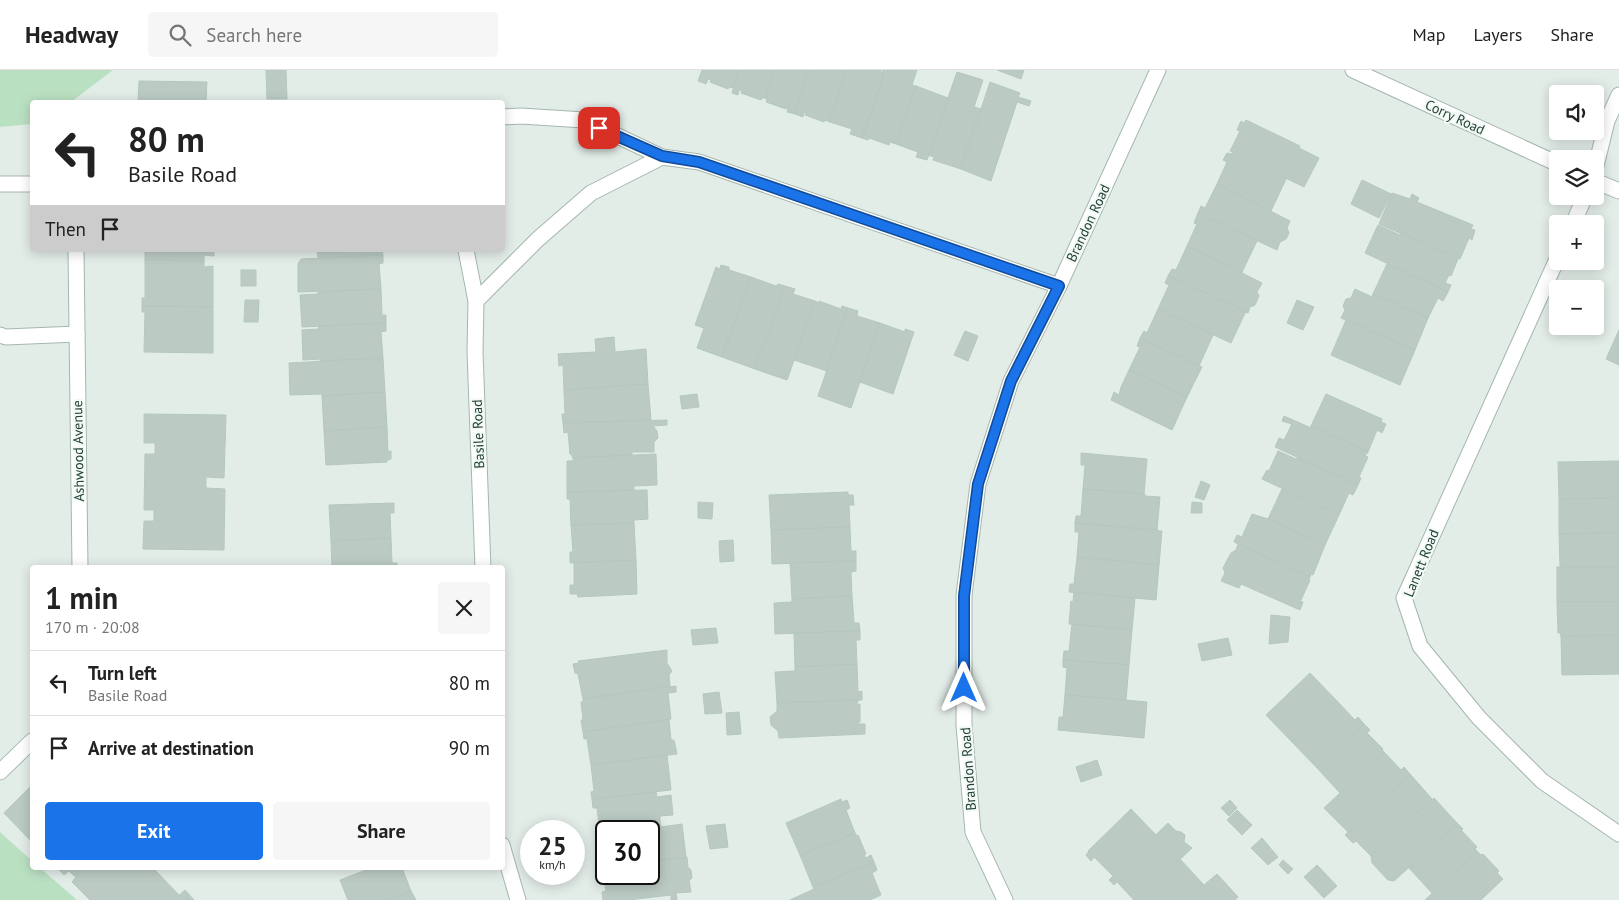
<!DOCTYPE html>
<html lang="en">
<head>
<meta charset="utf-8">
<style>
	body { margin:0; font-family:"PT Sans",sans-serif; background:#f6f6f6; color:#222; height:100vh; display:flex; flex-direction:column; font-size:19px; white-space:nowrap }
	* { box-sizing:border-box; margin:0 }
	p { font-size:16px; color:#767676 }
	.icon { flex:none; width:28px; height:28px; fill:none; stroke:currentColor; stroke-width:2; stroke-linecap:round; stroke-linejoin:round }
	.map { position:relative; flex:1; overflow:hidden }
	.side { position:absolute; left:30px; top:495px; width:475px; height:305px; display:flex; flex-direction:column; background:#fff; border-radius:5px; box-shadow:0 2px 12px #0003 }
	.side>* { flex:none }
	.banner { position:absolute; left:30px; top:30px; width:475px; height:152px; border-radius:5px; box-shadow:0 2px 12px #0003; background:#fff; color:#222; overflow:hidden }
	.tools { position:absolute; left:1549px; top:15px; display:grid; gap:10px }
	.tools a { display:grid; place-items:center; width:55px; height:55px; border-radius:5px; background:#fff; box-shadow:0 2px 12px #0003; font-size:25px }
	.speed { position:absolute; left:520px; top:750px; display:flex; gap:10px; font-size:25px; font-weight:700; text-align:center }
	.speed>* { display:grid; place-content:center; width:65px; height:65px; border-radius:50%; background:#fff; box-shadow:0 2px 12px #0003; line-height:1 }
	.speed small { font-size:12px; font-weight:400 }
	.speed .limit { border:2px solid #111; border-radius:8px; background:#fff; color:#111 }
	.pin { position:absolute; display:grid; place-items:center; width:42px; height:42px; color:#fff; margin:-21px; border-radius:10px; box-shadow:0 2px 8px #0006 }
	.me { position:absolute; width:55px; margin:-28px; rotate:0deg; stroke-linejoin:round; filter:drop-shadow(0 0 4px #0008) }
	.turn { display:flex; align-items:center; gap:18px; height:105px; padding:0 15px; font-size:22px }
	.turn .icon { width:65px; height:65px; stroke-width:2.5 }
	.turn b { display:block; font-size:35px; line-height:42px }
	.then { display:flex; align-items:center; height:48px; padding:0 15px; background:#0003; gap:10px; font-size:19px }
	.round { display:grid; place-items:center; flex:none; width:52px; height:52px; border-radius:5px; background:#f6f6f6 }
	.summary { display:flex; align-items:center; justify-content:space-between; height:85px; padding:0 15px }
	h1 { font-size:30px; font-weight:600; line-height:38px }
	.cta { display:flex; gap:10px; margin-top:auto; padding:10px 15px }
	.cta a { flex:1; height:58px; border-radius:5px; background:#1a73e8; color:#fff; font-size:20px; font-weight:600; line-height:58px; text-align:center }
	.cta a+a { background:#f6f6f6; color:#222 }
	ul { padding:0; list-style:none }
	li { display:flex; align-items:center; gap:15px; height:65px; padding:0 15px; border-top:1px solid #e0e0e0 }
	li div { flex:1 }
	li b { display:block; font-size:19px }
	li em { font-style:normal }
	header { display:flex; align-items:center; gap:30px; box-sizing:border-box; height:70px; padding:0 25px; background:#fff; border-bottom:1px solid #e0e0e0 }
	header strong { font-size:24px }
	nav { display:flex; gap:28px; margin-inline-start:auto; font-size:18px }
	.search { width:350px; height:45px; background:#f6f6f6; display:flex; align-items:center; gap:12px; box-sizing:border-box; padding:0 18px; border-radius:5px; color:#767676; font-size:19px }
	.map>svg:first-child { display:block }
</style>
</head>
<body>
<header>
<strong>Headway</strong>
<div class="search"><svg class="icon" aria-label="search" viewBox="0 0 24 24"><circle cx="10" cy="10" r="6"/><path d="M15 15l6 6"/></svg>Search here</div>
<nav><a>Map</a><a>Layers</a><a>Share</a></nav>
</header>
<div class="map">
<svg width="1619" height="830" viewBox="0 0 1619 830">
	<rect width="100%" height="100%" fill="#e3ede8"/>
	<g fill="#bae0c2">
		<path d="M0 0H113L71 32H32V54L0 57Z"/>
		<path d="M0 762 32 791V798H40L77 830H0Z"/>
	</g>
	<g fill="#bbcbc3" stroke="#b4c8be">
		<path d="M266 0H286L287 29H267Z"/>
		<path d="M702 0H739L733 18 729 17 728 19 710 12 711 10 708 9 706 14 698 11Z"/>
		<path d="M739 0H775L765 28H762L761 30 741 23 742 20H739L738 25 732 23Z"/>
		<path d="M775 0H810L795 44 787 42 789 37 786 39 766 32 767 30 765 28Z"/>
		<path d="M810 0H847L830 52 825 50 824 52 805 45 806 43 804 42 803 47 795 44Z"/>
		<path d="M847 0H881L880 4 884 5 862 68 850 64 852 59 830 52Z"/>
		<path d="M883 0H917L912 15 916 16 896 74 890 72 889 75 869 68 868 70 862 68 884 5 881 4Z"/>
		<path d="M997 0H1024L1021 9Z"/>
		<path d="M957 2 983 10 974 37 981 39 961 99 933 90 934 87 928 85Z"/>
		<path d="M139 11 207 12 206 32H138Z"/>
		<path d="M990 12 1020 23 1018 27 1031 31 1029 36 1017 32 991 111 961 99Z"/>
		<path d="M916 16 948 28 927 90 916 87 918 82 896 74Z"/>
		<path d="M1246 50 1300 76 1299 78 1319 88 1304 117 1230 81 1240 61 1237 60 1241 51 1244 53Z"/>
		<path d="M1227 83 1231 84 1232 83 1286 109 1271 141 1217 114 1227 92 1223 90Z"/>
		<path d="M1362 110 1391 124 1379 148 1351 134Z"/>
		<path d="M1217 114 1290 151 1287 158 1289 163 1286 169 1280 172 1277 180 1198 143 1201 136 1205 138Z"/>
		<path d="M1392 123 1410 129 1412 124 1419 128 1417 132 1473 155 1471 159 1475 160 1472 170 1469 168 1460 189 1379 154Z"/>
		<path d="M1198 143 1257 171 1242 202 1187 176 1197 154 1194 153Z"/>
		<path d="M1378 155 1400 165 1401 163 1458 189 1451 206 1449 205 1445 213 1451 215 1448 222 1365 183Z"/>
		<path d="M1187 176 1242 202V203L1262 213 1257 222 1259 226 1255 235 1250 237 1248 243 1168 206 1172 199 1176 200Z"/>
		<path d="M145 180H214V186L204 185V191L145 190Z"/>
		<path d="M317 180H382L383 185 318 188Z"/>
		<path d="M383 185V193L379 194 381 219 298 222V194L301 189Z"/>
		<path d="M145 190 204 191V197L213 196V237L142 236V228H145Z"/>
		<path d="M1387 194 1448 222 1443 231 1438 228 1428 248 1373 224Z"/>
		<path d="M721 195 729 197V200L751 207 722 287 697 278 704 258 695 255 716 197 720 199Z"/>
		<rect x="241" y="200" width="15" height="16"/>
		<path d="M1168 206 1246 241 1231 273 1158 239 1169 215 1165 213Z"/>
		<path d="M751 207 776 216 778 214 785 216 755 299 722 287Z"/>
		<path d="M785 216 795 219 793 224 815 231 787 310 755 299Z"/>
		<path d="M381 219 382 245H386V253L302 257 300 225 318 224V222Z"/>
		<path d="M1355 219 1372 227 1373 224 1428 248 1415 280 1341 248 1345 240 1343 236 1346 229 1351 228Z"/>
		<path d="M245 230H259L258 252H244Z"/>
		<path d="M1297 230 1314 237 1303 260 1287 253Z"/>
		<path d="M815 231 819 233V231L841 239 842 236 848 238 827 301 794 290Z"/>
		<path d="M142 236 213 237V283L144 282 145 242H142Z"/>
		<path d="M848 238 858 241 857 246 880 253 851 338 818 326Z"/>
		<path d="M1158 239 1213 265 1199 296 1140 268 1144 261 1147 263Z"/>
		<path d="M1346 250 1415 280 1400 315 1331 285Z"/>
		<path d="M386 253V261L381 262 383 288 320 291V289L303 290 302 260 319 259 318 256Z"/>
		<path d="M880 253 905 262V259L914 262 893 324 860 312Z"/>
		<path d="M1619 260V295L1606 289Z"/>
		<path d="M965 261 978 266 968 291 954 285Z"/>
		<path d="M614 267 615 282 646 279 648 314 564 320 563 295 559 296 558 284 596 282 595 269Z"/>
		<path d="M1140 268 1202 297 1187 327 1129 300 1140 277 1137 276Z"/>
		<path d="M383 288 385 322 322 326V324L290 325 289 293Z"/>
		<path d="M1129 300 1187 327 1172 360 1111 330 1114 322 1119 325 1121 317Z"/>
		<path d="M648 314 651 350 563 353 562 344H565L564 320Z"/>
		<path d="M385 322 387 357 324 361 322 326Z"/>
		<path d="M697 324 699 337 682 339 680 326Z"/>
		<path d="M1326 324 1382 349 1381 352 1386 354 1382 363 1377 360 1368 382 1311 356Z"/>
		<path d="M144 344 226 345 224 408 206 407V418L225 419 224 480 143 479 144 451H154V440H144L145 384H155V373H144Z"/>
		<path d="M1284 346 1311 358V356L1368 382 1365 386 1368 387 1359 407 1361 408 1358 415 1275 377 1279 368 1284 370 1292 354 1282 351Z"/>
		<path d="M667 350V355L653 356 657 361 658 368 654 372V382H632V385L573 388 571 384H570L568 362 564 363 563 353Z"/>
		<path d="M387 357 388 382 391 381V389L387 390V392L326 395 324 361Z"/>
		<path d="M1278 381 1296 389 1297 388 1358 415 1353 425 1349 423 1339 445 1262 409 1267 400 1269 401Z"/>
		<path d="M1081 383 1147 389 1144 424 1083 419 1085 395H1081Z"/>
		<path d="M656 384 657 415 634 416V420L567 422V391H573V388Z"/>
		<path d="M1619 391V428L1559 429 1558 392Z"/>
		<path d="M1201 411 1210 415 1204 430 1195 427Z"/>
		<path d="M1083 419 1145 424V426L1160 427 1157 460 1075 453 1076 446H1081Z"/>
		<path d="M1282 419 1339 445 1325 475 1268 449Z"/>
		<path d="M647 420 648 449 634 450V453L571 455 570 429H567V422Z"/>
		<path d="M848 422V425H853L854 435H849L850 457 771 460 769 425Z"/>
		<path d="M1619 428V463L1559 464V429Z"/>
		<path d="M698 432 713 433 712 449 698 448Z"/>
		<path d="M1192 432 1202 433V443H1191Z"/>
		<path d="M394 433V443H390L391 468 331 471 329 435Z"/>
		<path d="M1252 444 1268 449 1325 475 1313 505 1311 504 1310 507 1234 472 1237 465 1242 467Z"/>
		<path d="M634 453 636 490 570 493V482H573L571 455Z"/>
		<path d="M1075 453 1162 461 1159 495 1077 487 1079 462H1075Z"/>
		<path d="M850 457 851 481H856V491L772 494 771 460Z"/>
		<path d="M1619 463V497H1560L1559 464Z"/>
		<path d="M391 468 392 493H397V498H332L331 471Z"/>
		<path d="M733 470 734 491 720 492 719 471Z"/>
		<path d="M1238 474 1310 507 1309 509 1310 510 1301 530 1299 531 1303 532 1300 540 1241 514 1239 518 1221 511 1225 503 1223 498 1231 483 1236 480Z"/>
		<path d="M1077 487 1159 495 1156 530 1069 522 1070 514H1074Z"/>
		<path d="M636 490 637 524 578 527 577 524H570V515H574V493Z"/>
		<path d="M856 491V501L851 502 852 526 792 529 790 493Z"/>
		<rect x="1557" y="497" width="62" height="35"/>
		<path d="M1074 522 1135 528 1132 560 1069 554 1071 531 1073 532Z"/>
		<path d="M852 526 854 553H859L860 561 775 564 774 533 792 532V529Z"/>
		<path d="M1557 532H1619V565L1561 566 1560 563H1558Z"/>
		<path d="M1271 545 1290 547 1288 572 1269 574Z"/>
		<path d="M1072 554 1132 560 1129 595 1063 590 1064 581H1069Z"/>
		<path d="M716 558 718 573 693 575 691 560Z"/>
		<path d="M860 561V570H856L857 594 795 597 794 563Z"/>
		<path d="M1619 565V604L1562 605 1561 566Z"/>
		<path d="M1228 568 1232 585 1202 591 1198 574Z"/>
		<path d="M667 580V593L672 601 669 605 670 616 583 629 578 604 575 603 573 594 579 593 578 591Z"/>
		<path d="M1063 590 1129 595 1126 630 1065 625 1067 598 1063 597Z"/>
		<path d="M857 594 858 622 862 621V630L777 633 775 602 795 601V597Z"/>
		<path d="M1310 603 1336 630 1292 672 1266 645Z"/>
		<path d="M676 616V622L668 623 671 649 583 662 581 650H583L581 632H583V629Z"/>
		<path d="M719 622 722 643 705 644 703 624Z"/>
		<path d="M1065 625 1147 632 1144 668 1058 660 1059 647H1063Z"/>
		<path d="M858 630 857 635 860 634V652H858V654H865V664L779 668 778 661 771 655 770 647 777 641V633Z"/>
		<path d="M1336 630 1355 650 1358 647 1364 654 1317 698 1292 672Z"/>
		<path d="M739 642 741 664 727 665 726 643Z"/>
		<path d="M669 650 671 670H674L677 684 591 695 587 669H584L583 662Z"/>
		<path d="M1364 654 1370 660 1367 663 1383 679 1382 680 1384 682 1340 723 1317 698Z"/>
		<path d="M1384 682 1401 700 1404 697 1410 704 1348 762 1324 738Z"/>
		<path d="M667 685 671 720 592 729 591 722 594 721 591 695Z"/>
		<path d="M1097 690 1102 705 1081 712 1076 697Z"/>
		<path d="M1410 704 1432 729 1371 786 1356 771 1353 773 1345 765Z"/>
		<path d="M32 715V772L4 743Z"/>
		<path d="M656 722 657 727 671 725 673 745 660 746V753L600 762 597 738H593L592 729Z"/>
		<path d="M1434 728 1457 753 1394 811 1388 810 1372 793 1371 786Z"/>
		<path d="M841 729 842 732 847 730 850 738 846 740 855 763 800 785 786 753Z"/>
		<path d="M1230 730 1237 738 1229 746 1221 738Z"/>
		<path d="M1131 739 1156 765 1113 806 1094 787 1091 791 1086 785 1089 781H1088Z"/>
		<path d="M1237 740 1252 755 1242 765 1227 750Z"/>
		<path d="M660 753 661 757 682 754 686 787 649 792V761H606V797H600L599 790H603L600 762Z"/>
		<path d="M1168 753 1176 761 1181 762 1185 765 1184 772 1192 778 1137 830H1134L1117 812 1114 815 1109 810Z"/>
		<path d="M1457 753 1463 759 1459 762 1462 761 1477 777 1475 779 1477 781 1432 823 1409 798Z"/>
		<path d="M725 754 728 777 710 779 706 756Z"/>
		<path d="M855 763 857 766 858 765 866 784 864 785 866 788 871 785 874 792 813 817 800 785Z"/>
		<path d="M1262 768 1278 787 1268 795 1251 778Z"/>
		<path d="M1477 781 1481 785 1483 784 1499 801 1497 803 1503 809 1481 830H1425Z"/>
		<path d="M687 787 688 797 691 800 692 808 689 811 691 822 676 823 677 830H671V825L629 830H603L602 822 606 821 603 801 606 800 605 797H606V804H649V792Z"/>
		<path d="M1180 789 1203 814 1185 830H1137Z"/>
		<path d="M1283 790 1293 799 1288 804 1279 795Z"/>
		<path d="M874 792 877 800 872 803 881 825 870 830H790L814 819 813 817Z"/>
		<path d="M1317 795 1337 816 1324 828 1304 807Z"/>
		<path d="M57 798H76L71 803 69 801 64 805Z"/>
		<path d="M76 798H153L179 825 174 830H90L72 812 76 807 71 803Z"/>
		<path d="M371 798H402L411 821 387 830H348L340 810Z"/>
		<path d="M1217 804 1238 827 1235 830H1185L1203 814 1204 815Z"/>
		<path d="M185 820 194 830H174Z"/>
		<path d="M411 821 416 830H387Z"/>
	</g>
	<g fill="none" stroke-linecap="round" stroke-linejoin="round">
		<defs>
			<g id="street">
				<path d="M1353 0 1558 94"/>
				<path d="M502 47 521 46 584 50 662 87"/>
				<path d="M1595 100 1607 51 1619 25"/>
				<path d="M1595 111 1619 121"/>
				<path d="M0 114H32"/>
				<path d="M1573 154 1585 126"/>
				<path d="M76 180 80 498"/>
				<path d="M466 180 476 231"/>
				<path d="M1558 187 1404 528 1420 576 1479 648 1542 711 1619 764"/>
				<path d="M0 265 6 267 77 264"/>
				<path d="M483 498 475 282 476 231 538 169 591 123 662 87 699 92 1059 216"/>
				<path d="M0 702 32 671"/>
				<path d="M502 775 518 830"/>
				<path d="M1005 830 973 762 964 655V525L978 414 1011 311 1059 216 1158 0"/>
			</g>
		</defs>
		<use href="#street" stroke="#a5b6af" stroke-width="17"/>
		<use href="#street" stroke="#fff" stroke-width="15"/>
	</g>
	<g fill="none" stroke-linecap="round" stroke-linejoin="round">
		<defs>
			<path id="route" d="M599 58 662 86 699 92 1059 216 1011 311 978 414 964 526V618"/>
		</defs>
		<use href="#route" stroke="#114b97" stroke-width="12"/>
		<use href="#route" stroke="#1a73e8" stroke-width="9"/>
	</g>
	<g text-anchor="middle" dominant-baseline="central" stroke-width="4.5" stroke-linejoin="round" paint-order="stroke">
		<g font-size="14" fill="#214035" stroke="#f3faf6">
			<text transform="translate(1455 47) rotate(25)">Corry Road</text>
			<text transform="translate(1088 153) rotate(-65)">Brandon Road</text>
			<text transform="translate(478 364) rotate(-92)">Basile Road</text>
			<text transform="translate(78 381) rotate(-91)">Ashwood Avenue</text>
			<text transform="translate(1421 493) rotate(-68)">Lanett Road</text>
			<text transform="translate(968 699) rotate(-94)">Brandon Road</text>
		</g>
	</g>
</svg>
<div class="tools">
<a><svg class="icon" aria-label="sound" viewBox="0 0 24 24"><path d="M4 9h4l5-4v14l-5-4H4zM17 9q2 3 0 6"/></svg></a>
<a><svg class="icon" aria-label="layers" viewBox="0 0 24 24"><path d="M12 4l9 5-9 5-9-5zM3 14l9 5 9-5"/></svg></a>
<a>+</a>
<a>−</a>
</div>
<div class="speed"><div>25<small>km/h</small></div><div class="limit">30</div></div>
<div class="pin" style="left:599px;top:58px;background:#d93025"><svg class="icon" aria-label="arrive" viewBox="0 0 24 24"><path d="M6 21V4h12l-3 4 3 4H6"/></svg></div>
<svg class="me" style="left:964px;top:618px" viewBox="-20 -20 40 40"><path d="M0-17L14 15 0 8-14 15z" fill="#1a73e8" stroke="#fff" stroke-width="4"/></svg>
<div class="banner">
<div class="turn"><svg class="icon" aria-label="left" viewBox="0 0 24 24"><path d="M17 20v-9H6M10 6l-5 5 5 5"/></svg><div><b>80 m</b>Basile Road</div></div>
<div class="then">Then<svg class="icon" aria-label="arrive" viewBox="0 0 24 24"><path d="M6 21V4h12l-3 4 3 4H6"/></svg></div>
</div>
<section class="side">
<div class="summary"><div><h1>1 min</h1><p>170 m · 20:08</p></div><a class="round"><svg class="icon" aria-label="close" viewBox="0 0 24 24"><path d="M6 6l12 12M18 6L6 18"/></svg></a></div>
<ul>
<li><svg class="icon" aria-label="left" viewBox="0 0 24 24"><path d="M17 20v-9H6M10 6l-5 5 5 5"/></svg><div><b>Turn left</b><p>Basile Road</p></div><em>80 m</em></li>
<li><svg class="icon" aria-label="arrive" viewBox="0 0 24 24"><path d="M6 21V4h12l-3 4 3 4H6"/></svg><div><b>Arrive at destination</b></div><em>90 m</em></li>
</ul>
<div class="cta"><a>Exit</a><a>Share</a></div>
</section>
</div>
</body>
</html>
